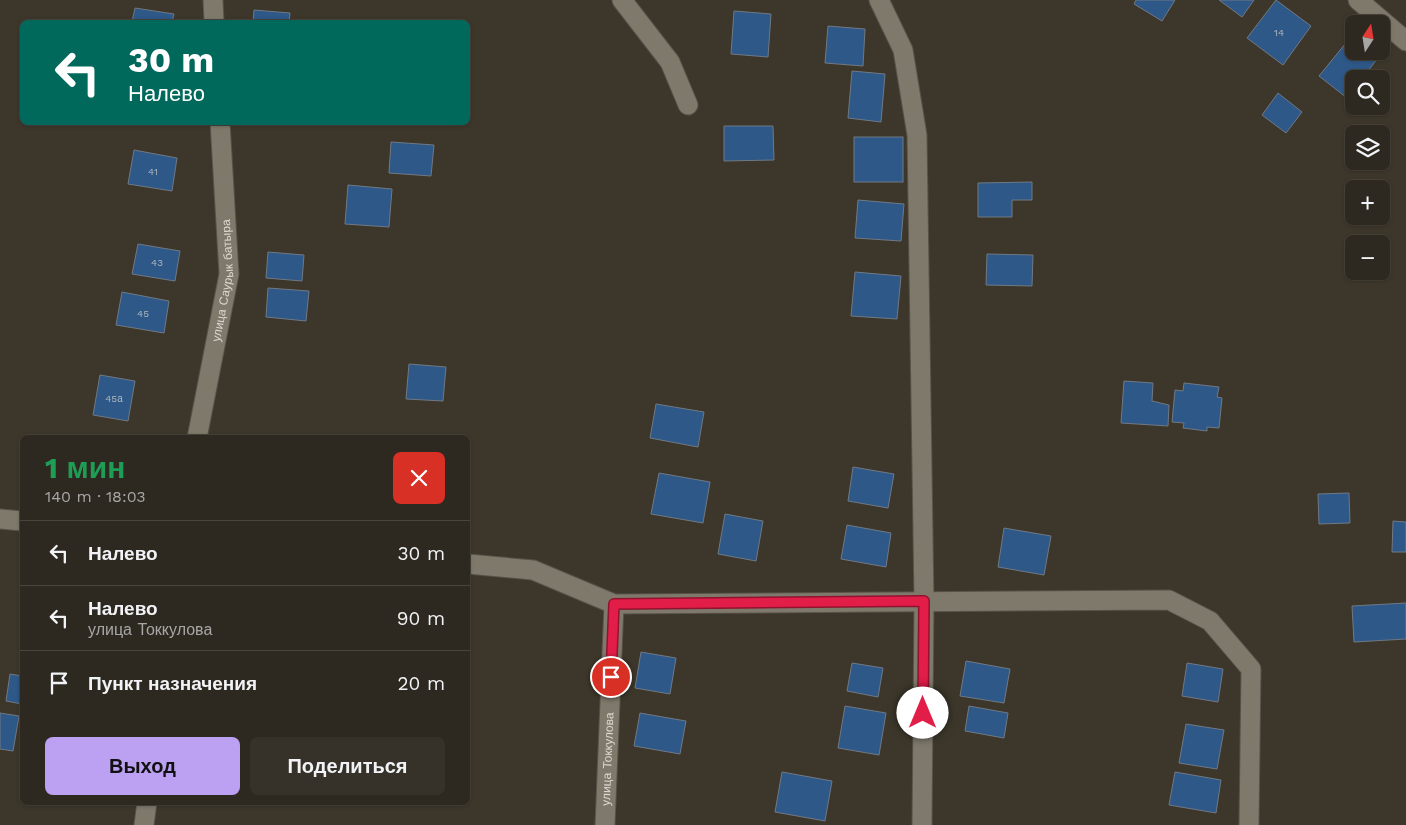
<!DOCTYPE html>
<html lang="ru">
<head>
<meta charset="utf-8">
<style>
	body { margin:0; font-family:"Work Sans",sans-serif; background:#363129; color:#f1f3f6; height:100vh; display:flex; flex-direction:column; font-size:19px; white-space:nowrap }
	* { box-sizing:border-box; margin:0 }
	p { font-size:16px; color:#a7a6a5 }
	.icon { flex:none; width:28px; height:28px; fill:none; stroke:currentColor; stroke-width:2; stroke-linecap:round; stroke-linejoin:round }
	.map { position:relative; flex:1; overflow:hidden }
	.details { position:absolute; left:20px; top:435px; width:450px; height:370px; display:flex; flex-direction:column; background:#2e2920; border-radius:8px; box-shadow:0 1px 4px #0004,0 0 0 1px #49453e }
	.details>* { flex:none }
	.guide { position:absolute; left:20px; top:20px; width:450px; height:105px; border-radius:8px; box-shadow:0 1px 4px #0004,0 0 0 1px #49453e; background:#00695c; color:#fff; overflow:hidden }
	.needle { width:32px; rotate:12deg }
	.buttons { position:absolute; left:1345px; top:15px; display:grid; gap:10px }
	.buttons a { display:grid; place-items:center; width:45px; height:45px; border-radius:8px; background:#2e2920; box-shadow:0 1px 4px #0004,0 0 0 1px #49453e; font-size:25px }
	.pin { position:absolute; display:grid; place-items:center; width:42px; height:42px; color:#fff; margin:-21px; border:2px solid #fff; border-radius:50%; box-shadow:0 1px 5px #0007 }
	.me { position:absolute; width:55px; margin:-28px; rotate:0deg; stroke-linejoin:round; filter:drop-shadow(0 0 4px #0008) }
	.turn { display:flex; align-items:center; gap:18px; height:105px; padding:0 25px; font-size:22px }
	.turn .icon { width:65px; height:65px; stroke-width:2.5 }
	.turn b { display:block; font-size:35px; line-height:42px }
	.round { display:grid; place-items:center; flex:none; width:52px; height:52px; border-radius:8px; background:#363129 }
	.headline { display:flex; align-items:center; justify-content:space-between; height:85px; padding:0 25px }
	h1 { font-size:30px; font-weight:700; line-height:38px; color:#1e9e55 }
	.button { display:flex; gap:10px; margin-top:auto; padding:10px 25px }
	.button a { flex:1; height:58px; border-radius:8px; background:#bca0f2; color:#111; font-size:20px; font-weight:700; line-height:58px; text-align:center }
	.button a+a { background:#363129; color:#f1f3f6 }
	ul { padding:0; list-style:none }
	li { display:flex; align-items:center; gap:15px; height:65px; padding:0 25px; border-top:1px solid #49453e }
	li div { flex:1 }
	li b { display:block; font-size:19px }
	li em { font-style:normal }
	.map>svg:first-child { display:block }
</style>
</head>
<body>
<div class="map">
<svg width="1406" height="825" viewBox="0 0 1406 825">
	<rect width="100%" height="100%" fill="#3d372b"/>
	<g fill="#2e5888" stroke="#707984">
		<path d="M1136 0H1175L1162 21 1134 4Z"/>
		<path d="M1219 0H1254L1242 17Z"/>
		<path d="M1276 0 1311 26 1283 65 1247 38Z"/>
		<path d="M135 8 174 14 172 22H132Z"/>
		<path d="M254 10 290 13 289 22H253Z"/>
		<path d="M734 11 771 14 768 57 731 54Z"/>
		<path d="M828 26 865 29 863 66 825 63Z"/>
		<path d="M1350 38 1354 41V51H1367L1377 59 1362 79H1354V89L1347 98 1319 76Z"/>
		<path d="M852 71 885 74 881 122 848 118Z"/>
		<path d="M1278 93 1302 112 1286 133 1262 115Z"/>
		<path d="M724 126H773L774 160 724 161Z"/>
		<rect x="854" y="137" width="49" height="45"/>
		<path d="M391 142 434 145 431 176 389 173Z"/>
		<path d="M134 150 177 158 172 191 128 184Z"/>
		<path d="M1032 182V200H1012V217H978V183Z"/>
		<path d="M348 185 392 189 389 227 345 224Z"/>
		<path d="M858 200 904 204 901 241 855 238Z"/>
		<path d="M138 244 180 251 175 281 132 274Z"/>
		<path d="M268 252 304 255 302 281 266 278Z"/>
		<path d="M987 254 1033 255 1032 286 986 285Z"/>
		<path d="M855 272 901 276 897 319 851 316Z"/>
		<path d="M268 288 309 291 306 321 266 317Z"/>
		<path d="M122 292 169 301 164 333 116 325Z"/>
		<path d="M409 364 446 367 443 401 406 399Z"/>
		<path d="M100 375 135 381 128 421 93 415Z"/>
		<path d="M1124 381 1153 383 1152 401 1169 405 1168 426 1121 423Z"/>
		<path d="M1184 383 1219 387 1217 397 1222 398 1219 428 1207 427V431L1183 428 1184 423 1172 422 1175 390 1183 391Z"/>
		<path d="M656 404 704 412 698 447 650 438Z"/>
		<path d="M853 467 894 474 888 508 848 501Z"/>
		<path d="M659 473 710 482 703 523 651 514Z"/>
		<path d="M1349 493 1350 523 1319 524 1318 494Z"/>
		<path d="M725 514 763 521 756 561 718 554Z"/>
		<path d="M1393 521 1406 522V552H1392Z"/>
		<path d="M847 525 891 533 886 567 841 559Z"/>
		<path d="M1004 528 1051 536 1044 575 998 567Z"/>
		<path d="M1406 603V639L1354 642 1352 606Z"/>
		<path d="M641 652 676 658 670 694 635 688Z"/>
		<path d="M966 661 1010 669 1004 703 960 696Z"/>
		<path d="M852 663 883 668 878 697 847 691Z"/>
		<path d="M1187 663 1223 669 1218 702 1182 696Z"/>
		<path d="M10 674 22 676V704L6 701Z"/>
		<path d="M845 706 886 713 879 755 838 748Z"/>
		<path d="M969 706 1008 713 1004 738 965 731Z"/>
		<path d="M0 713 19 716 13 751 0 749Z"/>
		<path d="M640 713 686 721 680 754 634 746Z"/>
		<path d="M1186 724 1224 730 1217 769 1179 763Z"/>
		<path d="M782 772 832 781 825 821 775 812Z"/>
		<path d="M1175 772 1221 780 1216 813 1169 805Z"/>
	</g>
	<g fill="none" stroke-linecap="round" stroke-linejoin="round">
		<defs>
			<g id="street">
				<path d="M213 0 214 22"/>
				<path d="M622 0 670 62 688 105"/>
				<path d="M879 0 903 50 917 135 924 601 922 825"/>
				<path d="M1358 0 1406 41"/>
				<path id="s1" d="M197 438 229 274 220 122"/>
				<path d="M0 519 22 521"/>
				<path d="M468 564 533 570 614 604 1169 600 1210 621 1251 669 1249 825"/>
				<path d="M144 825 147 802"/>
				<path id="s2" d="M605 825 614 604"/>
			</g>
		</defs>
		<use href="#street" stroke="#585249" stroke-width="21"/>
		<use href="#street" stroke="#7f796c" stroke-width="19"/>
	</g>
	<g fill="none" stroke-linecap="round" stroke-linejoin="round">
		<defs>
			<path id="route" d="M611 677 614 604 924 601 923 713"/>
		</defs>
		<use href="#route" stroke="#92132f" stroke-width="12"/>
		<use href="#route" stroke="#e11d48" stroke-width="9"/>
	</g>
	<g text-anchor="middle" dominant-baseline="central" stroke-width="4" stroke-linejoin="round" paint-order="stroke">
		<g font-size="10" fill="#b0b8bf">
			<text x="1279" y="32">14</text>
			<text x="153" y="171">41</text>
			<text x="157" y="262">43</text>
			<text x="143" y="313">45</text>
			<text x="114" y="398">45а</text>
		</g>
		<g font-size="12" fill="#dcd8d1" stroke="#211f19">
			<text stroke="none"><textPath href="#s1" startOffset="160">улица Саурык батыра</textPath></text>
			<text stroke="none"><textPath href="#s2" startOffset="66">улица Токкулова</textPath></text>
		</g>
	</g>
</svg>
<div class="buttons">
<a><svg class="needle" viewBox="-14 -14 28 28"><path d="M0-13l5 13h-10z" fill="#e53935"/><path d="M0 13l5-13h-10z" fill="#a7a6a5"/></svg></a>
<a><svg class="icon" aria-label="search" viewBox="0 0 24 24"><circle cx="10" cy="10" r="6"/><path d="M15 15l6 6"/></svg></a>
<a><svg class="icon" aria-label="layers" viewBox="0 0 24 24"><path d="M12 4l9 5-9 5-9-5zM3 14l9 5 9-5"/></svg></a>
<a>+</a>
<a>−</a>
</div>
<div class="pin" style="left:611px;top:677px;background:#d93025"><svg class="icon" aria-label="arrive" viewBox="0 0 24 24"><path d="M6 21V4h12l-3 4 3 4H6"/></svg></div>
<svg class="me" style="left:923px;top:713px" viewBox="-20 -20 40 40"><circle r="19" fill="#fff"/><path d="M0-13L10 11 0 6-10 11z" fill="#e11d48"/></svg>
<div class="guide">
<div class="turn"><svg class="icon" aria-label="left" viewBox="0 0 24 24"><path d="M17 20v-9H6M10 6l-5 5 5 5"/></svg><div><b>30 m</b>Налево</div></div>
</div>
<section class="details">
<div class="headline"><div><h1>1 мин</h1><p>140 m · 18:03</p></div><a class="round" style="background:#d93025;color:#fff"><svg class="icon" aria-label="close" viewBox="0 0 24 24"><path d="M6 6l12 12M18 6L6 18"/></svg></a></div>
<ul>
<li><svg class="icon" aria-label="left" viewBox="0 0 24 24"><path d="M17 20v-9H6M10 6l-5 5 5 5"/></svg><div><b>Налево</b></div><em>30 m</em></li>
<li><svg class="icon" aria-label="left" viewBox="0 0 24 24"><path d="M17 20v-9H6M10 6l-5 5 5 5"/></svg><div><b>Налево</b><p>улица Токкулова</p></div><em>90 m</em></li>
<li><svg class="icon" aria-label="arrive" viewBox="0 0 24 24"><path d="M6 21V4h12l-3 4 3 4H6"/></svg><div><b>Пункт назначения</b></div><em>20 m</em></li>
</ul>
<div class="button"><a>Выход</a><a>Поделиться</a></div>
</section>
</div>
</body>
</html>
